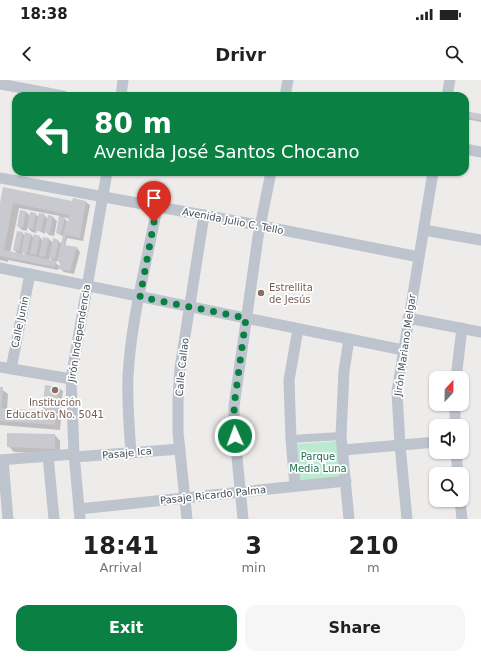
<!DOCTYPE html>
<html lang="en">
<head>
<meta charset="utf-8">
<style>
	body { margin:0; font-family:"DejaVu Sans",sans-serif; background:#f6f6f6; color:#202124; height:100vh; display:flex; flex-direction:column; font-size:15px; white-space:nowrap }
	* { box-sizing:border-box; margin:0 }
	p { font-size:13px; color:#757577 }
	.icon { flex:none; width:22px; height:22px; fill:none; stroke:currentColor; stroke-width:2; stroke-linecap:round; stroke-linejoin:round }
	.map { position:relative; height:439px; overflow:hidden }
	.panel { display:flex; flex-direction:column; background:#fff; flex:1 }
	.panel>* { flex:none }
	.banner { position:absolute; left:12px; top:12px; width:457px; height:84px; border-radius:12px; box-shadow:0 1px 3px #0004; background:#0b8043; color:#fff; overflow:hidden }
	.needle { width:26px; rotate:22deg }
	.tools { position:absolute; left:429px; top:291px; display:grid; gap:8px }
	.tools a { display:grid; place-items:center; width:40px; height:40px; border-radius:8px; background:#fff; box-shadow:0 1px 3px #0004; font-size:20px }
	.pin { position:absolute; display:grid; place-items:center; width:34px; height:34px; color:#fff; margin:-41px -17px; border-radius:50% 50% 50% 0; rotate:-45deg; box-shadow:0 0 4px #0007 }
	.pin .icon { rotate:45deg }
	.me { position:absolute; width:44px; margin:-22px; rotate:358deg; stroke-linejoin:round; filter:drop-shadow(0 0 3px #0008) }
	.turn { display:flex; align-items:center; gap:14px; height:84px; padding:0 16px; font-size:18px }
	.turn .icon { width:52px; height:52px; stroke-width:2.5 }
	.turn b { display:block; font-size:28px; line-height:34px }
	.eta { display:flex; justify-content:space-evenly; align-items:center; height:68px; text-align:center }
	.eta b { font-size:24px; font-weight:600; line-height:28px }
	.cta { display:flex; gap:8px; margin-top:auto; padding:8px 16px }
	.cta a { flex:1; height:46px; border-radius:12px; background:#0b8043; color:#fff; font-size:16px; font-weight:600; line-height:46px; text-align:center }
	.cta a+a { background:#f6f6f6; color:#202124 }
	.status { display:flex; justify-content:space-between; align-items:center; height:28px; padding:0 20px; background:#fff; direction:ltr }
	.status svg { height:11px; fill:currentColor }
	header { display:flex; justify-content:space-between; align-items:center; height:52px; padding:0 16px; background:#fff; font-size:18px; font-weight:600 }
	.map>svg:first-child { display:block }
</style>
</head>
<body>
<div class="status"><b>18:38</b><svg viewBox="0 0 49 12"><path d="M0 12V9h3v3zM5 12V6h3v6zM10 12V3h3v9zM15 12V0h3v12zM26 1h20v11H26zM47 4h2v5h-2z"/></svg></div>
<header><svg class="icon" aria-label="back" viewBox="0 0 24 24"><path d="M15 5l-7 7 7 7"/></svg>Drivr<svg class="icon" aria-label="search" viewBox="0 0 24 24"><circle cx="10" cy="10" r="6"/><path d="M15 15l6 6"/></svg></header>
<div class="map">
<svg width="481" height="439" viewBox="0 0 481 439">
	<rect width="100%" height="100%" fill="#eeebeb"/>
	<path fill="#bbead1" d="M337 361 341 400 298 403 296 364Z"/>
	<g fill="#0003" fill-rule="evenodd">
		<path d="M465 32 481 35V42L465 39Z"/>
		<path d="M4 108 72 122 74 119 86 122 90 125 83 161 67 158 65 166 77 168 80 172 74 194 64 192 59 187 58 190 8 180V182L0 180V129ZM19 128 60 136 57 153 64 157 62 164 58 161 53 163 49 159 43 161 39 156 34 158 31 154 26 156 22 153 14 170 18 174 10 173ZM63 137 70 139 69 143ZM23 172 27 176 22 175ZM49 177 54 182 49 180ZM58 181 61 184 60 187 55 182Z"/>
		<path d="M21 131 26 132 30 136 35 134 39 137 44 135 48 139V136L53 137 57 141 54 156 49 155 45 151V154L37 150 36 153 32 152 27 147V151L22 150 18 146Z"/>
		<path d="M46 306 59 308 63 311 60 334 55 333 61 339 60 350 0 345V308L8 314 7 330 47 333 43 329Z"/>
		<path d="M55 355 60 361V374L14 372 8 366Z"/>
	</g>
	<g fill="#c8cad0">
		<path d="M465 31 481 34V40L465 37Z"/>
		<path d="M3 107 72 121 73 118 86 121 80 158 66 155 64 165 77 167 70 191 59 189 60 182 57 181 66 142 68 143 69 135 13 123 4 170 56 181 55 187 0 176V123Z"/>
		<path d="M20 130 26 131 23 148 17 146Z"/>
		<path d="M30 132 36 133 33 149 27 148Z"/>
		<path d="M39 133 45 134 41 151 35 150Z"/>
		<path d="M48 135 53 136 50 153 44 152Z"/>
		<path d="M59 136 65 138 61 154 56 153Z"/>
		<path d="M17 151 23 152 19 171 13 170Z"/>
		<path d="M25 152 31 154 27 173 21 172Z"/>
		<path d="M34 154 40 156 36 175 30 174Z"/>
		<path d="M43 157 49 158 45 177 39 176Z"/>
		<path d="M53 158 59 160 55 179 49 178Z"/>
		<path d="M45 305 59 307 57 331 42 329Z"/>
		<path d="M0 307H3L1 328 55 332V345L0 341Z"/>
		<path d="M7 353 55 354V369L7 367Z"/>
	</g>
	<g fill="none" stroke-linecap="round" stroke-linejoin="round">
		<path stroke="#bdc4cd" stroke-width="8" d="M291 359 341 356"/>
		<g stroke="#bdc4cd" stroke-width="11">
			<path d="M0 4 63 16"/>
			<path d="M121 16 123 0"/>
			<path d="M285 16 288 0"/>
			<path d="M447 16 450 0"/>
			<path d="M465 69 481 72"/>
			<path d="M0 98 252 144 419 177"/>
			<path d="M424 150 481 160"/>
			<path d="M0 188 403 270"/>
			<path d="M408 238 481 252"/>
			<path d="M349 259 344 291 341 356 349 439"/>
			<path d="M0 287 71 299"/>
			<path d="M11 289 30 194"/>
			<path d="M456 298 462 248"/>
			<path d="M455 346V324"/>
			<path d="M343 370 436 362"/>
			<path d="M456 372 458 394"/>
			<path d="M131 373C129 347 127 322 128 296 131 239 147 182 157 127"/>
			<path d="M48 376 54 439"/>
			<path d="M75 377 180 369"/>
			<path d="M0 380 74 374"/>
			<path d="M3 380 8 439"/>
			<path d="M295 406 291 359 289 300 298 249"/>
			<path d="M460 420 462 439"/>
			<path d="M79 429 346 401"/>
			<path d="M80 439 74 374 71 299 107 92"/>
			<path d="M187 439 178 352V320L180 288 204 135"/>
			<path d="M243 439 234 346V326L258 157 271 92"/>
			<path d="M407 439 400 365 397 312 433 92"/>
		</g>
	</g>
	<g fill="none" stroke-linecap="round" stroke-linejoin="round">
		<path stroke="#0b8043" stroke-width="7" stroke-dasharray="0 12.6" d="M154 142 140 217 246 238 234 326 235 356"/>
	</g>
	<g fill="#8d6e63" stroke="#fff" stroke-width="1.5">
		<circle cx="261" cy="213" r="4"/>
		<circle cx="55" cy="310" r="4"/>
	</g>
	<g text-anchor="middle" dominant-baseline="central" stroke-width="3.5" stroke-linejoin="round" paint-order="stroke">
		<g font-size="10" fill="#454d57" stroke="#fff">
			<text transform="translate(233 141) rotate(11)">Avenida Julio C. Tello</text>
			<text transform="translate(20 242) rotate(-78)">Calle Junín</text>
			<text transform="translate(79 253) rotate(-81)">Jirón Independencia</text>
			<text transform="translate(405 265) rotate(-82)">Jirón Mariano Melgar</text>
			<text transform="translate(182 287) rotate(-84)">Calle Callao</text>
			<text transform="translate(127 373) rotate(-5)">Pasaje Ica</text>
			<text transform="translate(213 415) rotate(-6)">Pasaje Ricardo Palma</text>
		</g>
		<g font-size="10" fill="#785e54" stroke="#fff" text-anchor="start">
			<text x="269" y="207">Estrellita<tspan x="269" dy="12">de Jesús</tspan></text>
			<text x="55" y="322" text-anchor="middle">Institución<tspan x="55" dy="12">Educativa No. 5041</tspan></text>
		</g>
		<g font-size="10" fill="#1c724f" stroke="#fff">
			<text x="318" y="376">Parque<tspan x="318" dy="12">Media Luna</tspan></text>
		</g>
	</g>
</svg>
<div class="tools">
<a><svg class="needle" viewBox="-14 -14 28 28"><path d="M0-13l5 13h-10z" fill="#e53935"/><path d="M0 13l5-13h-10z" fill="#757577"/></svg></a>
<a><svg class="icon" aria-label="sound" viewBox="0 0 24 24"><path d="M4 9h4l5-4v14l-5-4H4zM17 9q2 3 0 6"/></svg></a>
<a><svg class="icon" aria-label="search" viewBox="0 0 24 24"><circle cx="10" cy="10" r="6"/><path d="M15 15l6 6"/></svg></a>
</div>
<div class="pin" style="left:154px;top:142px;background:#d93025"><svg class="icon" aria-label="arrive" viewBox="0 0 24 24"><path d="M6 21V4h12l-3 4 3 4H6"/></svg></div>
<svg class="me" style="left:235px;top:356px" viewBox="-20 -20 40 40"><circle r="17" fill="#0b8043" stroke="#fff" stroke-width="3"/><path d="M0-11L8 9 0 5-8 9z" fill="#fff"/></svg>
<div class="banner">
<div class="turn"><svg class="icon" aria-label="left" viewBox="0 0 24 24"><path d="M17 20v-9H6M10 6l-5 5 5 5"/></svg><div><b>80 m</b>Avenida José Santos Chocano</div></div>
</div>
</div>
<section class="panel">
<div class="eta">
<div><b>18:41</b><p>Arrival</p></div>
<div><b>3</b><p>min</p></div>
<div><b>210</b><p>m</p></div>
</div>
<div class="cta"><a>Exit</a><a>Share</a></div>
</section>
</body>
</html>
